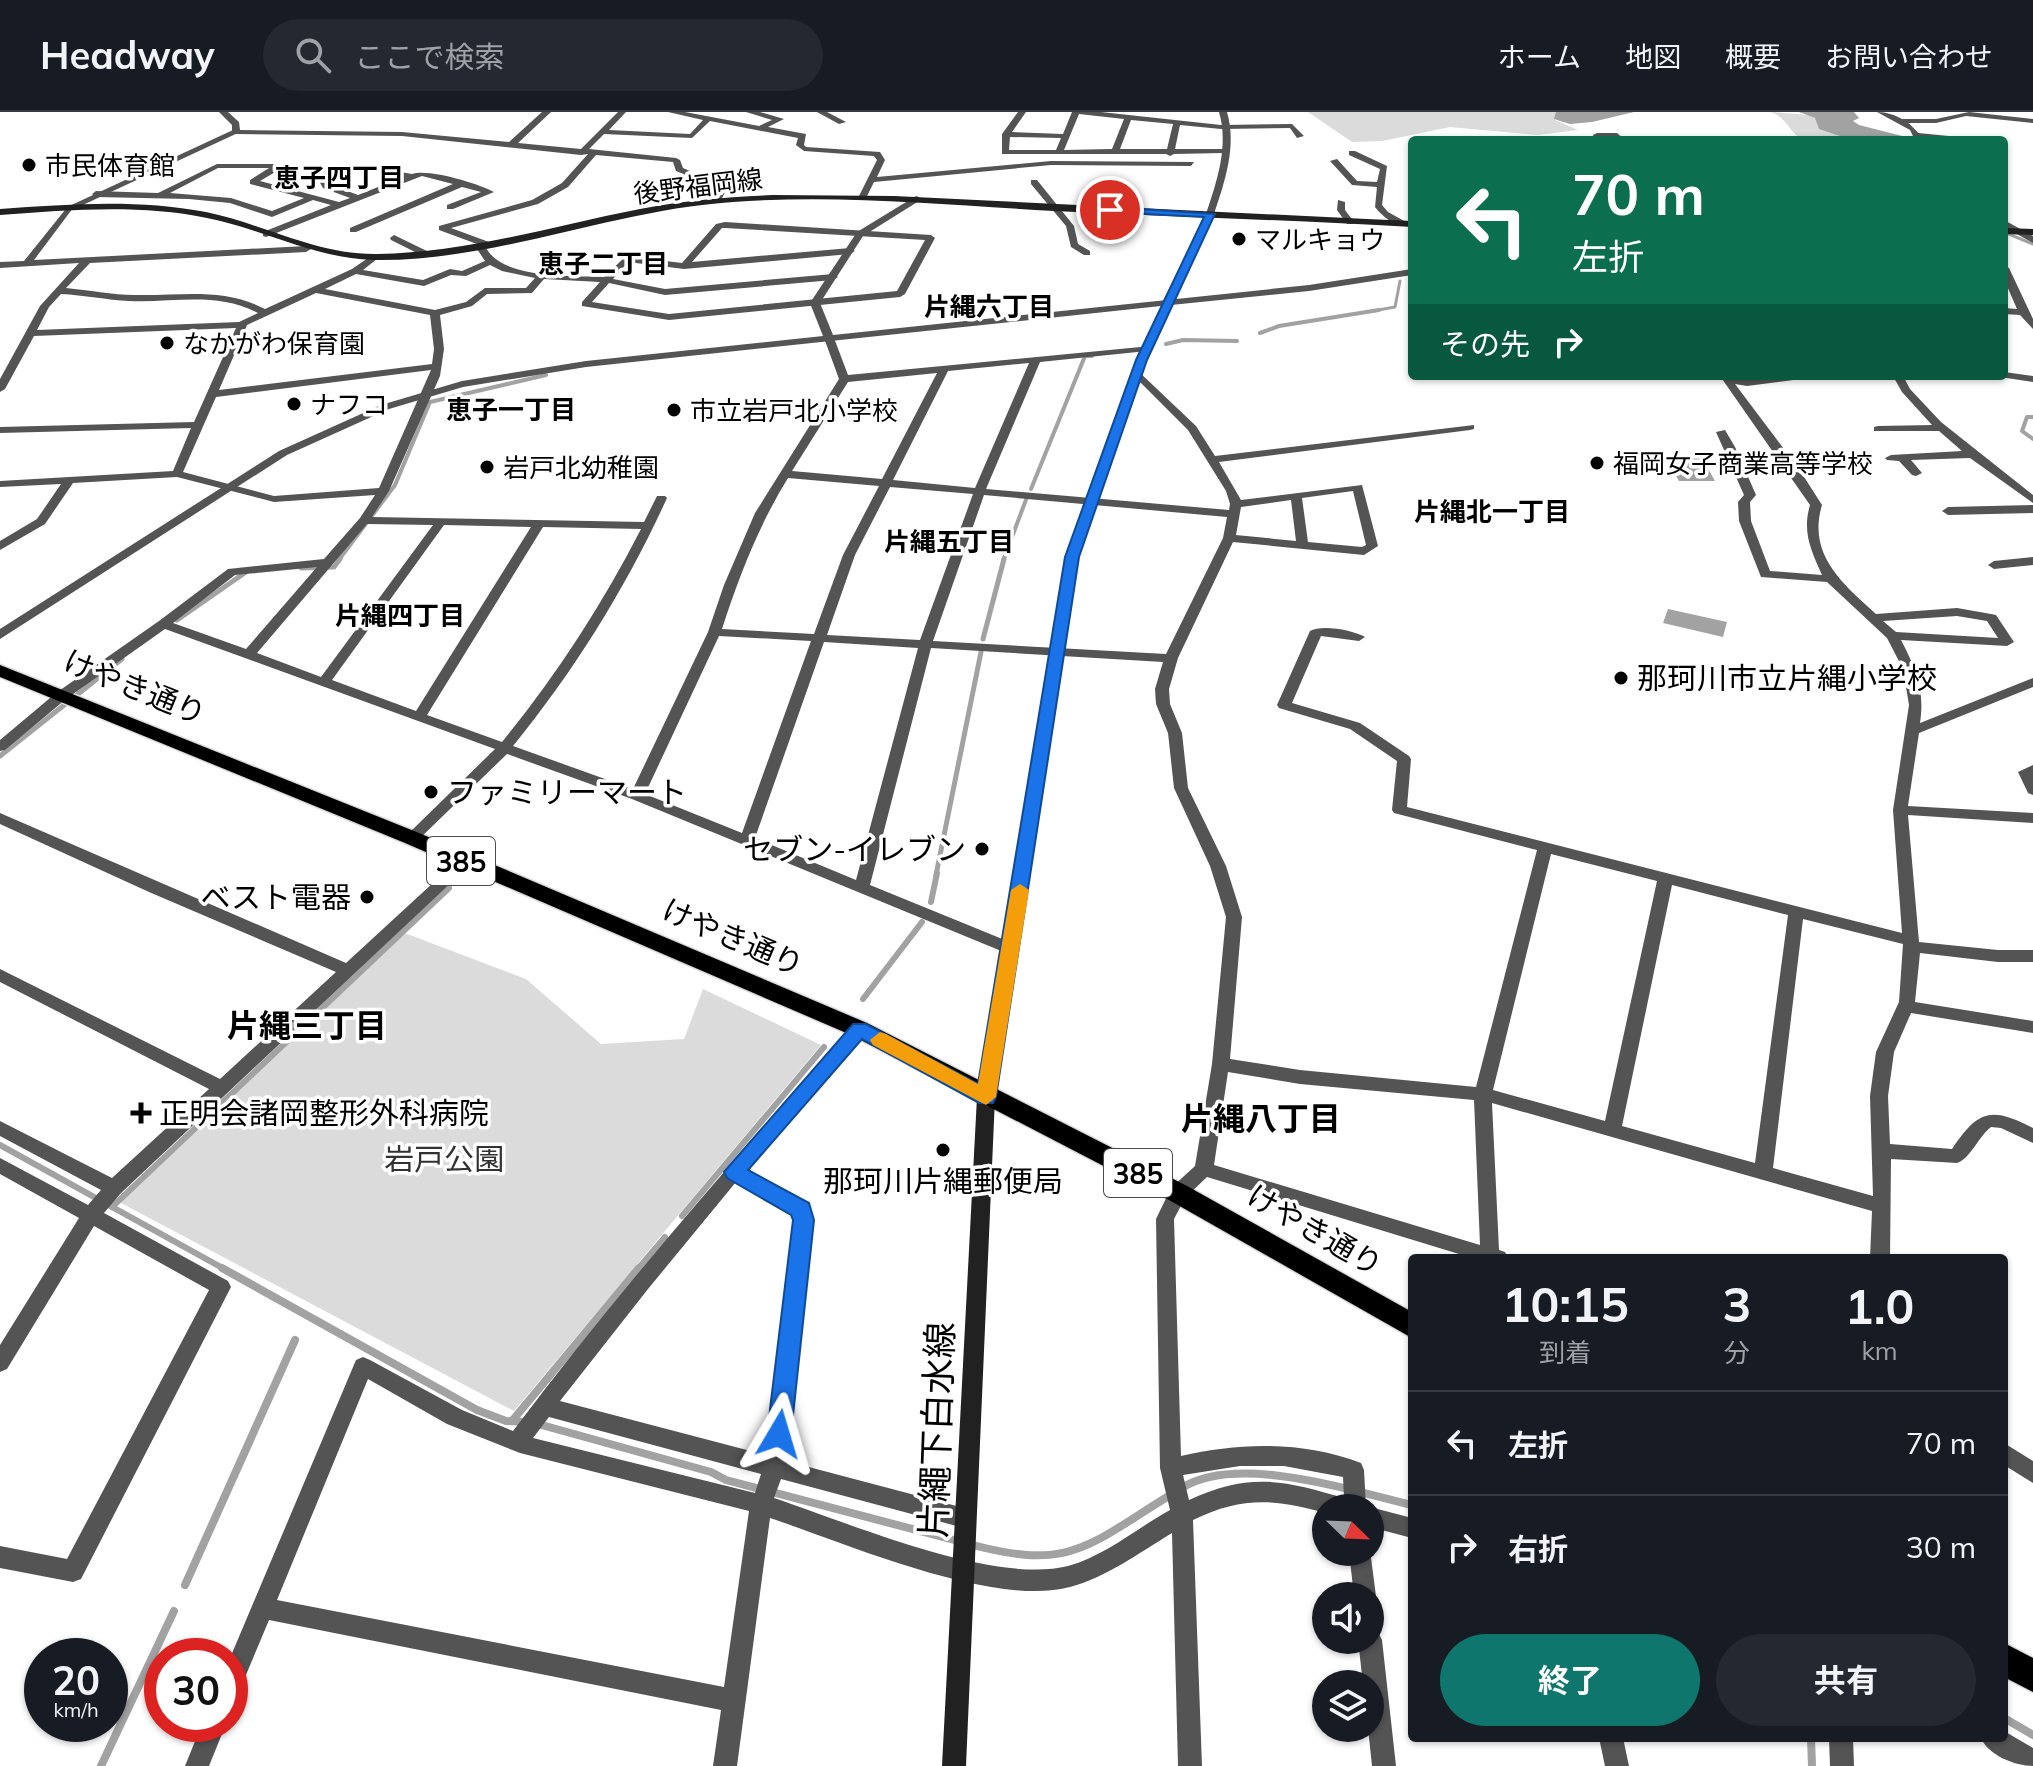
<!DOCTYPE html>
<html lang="ja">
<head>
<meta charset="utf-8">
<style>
	body { margin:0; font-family:Mulish,"Noto Sans JP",sans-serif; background:#242831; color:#f1f3f6; height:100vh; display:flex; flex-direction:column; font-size:30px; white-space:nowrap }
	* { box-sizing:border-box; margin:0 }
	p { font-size:26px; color:#9ea1a6 }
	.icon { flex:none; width:44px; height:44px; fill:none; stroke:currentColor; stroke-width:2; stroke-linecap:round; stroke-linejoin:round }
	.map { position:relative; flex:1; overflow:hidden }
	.side { position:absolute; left:1408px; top:1142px; width:600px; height:488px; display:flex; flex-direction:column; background:#171b24; border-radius:8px; box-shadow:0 2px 6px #0004 }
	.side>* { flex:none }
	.banner { position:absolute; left:1408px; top:24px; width:600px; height:244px; border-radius:8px; box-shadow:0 2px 6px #0004; background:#0b6e4f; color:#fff; overflow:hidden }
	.needle { width:52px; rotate:113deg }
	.fabs { position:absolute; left:1312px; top:1382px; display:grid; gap:16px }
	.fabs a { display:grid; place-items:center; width:72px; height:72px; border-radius:50%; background:#171b24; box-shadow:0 2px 6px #0004; font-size:40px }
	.speed { position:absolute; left:24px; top:1526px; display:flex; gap:16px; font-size:40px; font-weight:700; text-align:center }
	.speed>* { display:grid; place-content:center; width:104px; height:104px; border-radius:50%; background:#171b24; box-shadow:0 2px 6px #0004; line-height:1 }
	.speed small { font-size:20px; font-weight:400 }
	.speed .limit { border:12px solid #d22; background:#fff; color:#111 }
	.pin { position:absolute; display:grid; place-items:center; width:68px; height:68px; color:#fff; margin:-34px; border:4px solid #fff; border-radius:50%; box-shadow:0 2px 8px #0007 }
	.me { position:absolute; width:88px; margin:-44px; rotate:7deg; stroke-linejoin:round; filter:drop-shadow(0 0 6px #0008) }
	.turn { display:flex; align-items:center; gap:28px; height:168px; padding:0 32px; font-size:36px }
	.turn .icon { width:104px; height:104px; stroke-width:2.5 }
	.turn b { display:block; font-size:56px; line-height:68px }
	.then { display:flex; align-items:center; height:76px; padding:0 32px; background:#0003; gap:16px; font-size:30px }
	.eta { display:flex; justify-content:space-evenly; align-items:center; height:136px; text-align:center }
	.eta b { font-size:48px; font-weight:700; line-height:56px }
	.primary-button { display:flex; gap:16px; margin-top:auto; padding:16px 32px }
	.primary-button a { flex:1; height:92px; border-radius:48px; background:#0f766e; color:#fff; font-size:32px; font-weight:700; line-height:92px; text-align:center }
	.primary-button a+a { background:#242831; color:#f1f3f6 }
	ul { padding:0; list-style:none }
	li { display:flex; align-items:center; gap:24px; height:104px; padding:0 32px; border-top:2px solid #363941 }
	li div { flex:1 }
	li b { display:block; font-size:30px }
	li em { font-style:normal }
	header { display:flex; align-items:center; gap:48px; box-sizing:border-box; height:112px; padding:0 40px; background:#171b24; border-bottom:2px solid #363941 }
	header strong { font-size:38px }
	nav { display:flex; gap:44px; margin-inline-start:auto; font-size:28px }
	.search { width:560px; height:72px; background:#242831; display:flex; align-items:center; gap:20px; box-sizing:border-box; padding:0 28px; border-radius:44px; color:#9ea1a6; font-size:30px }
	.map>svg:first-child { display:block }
</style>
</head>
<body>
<header>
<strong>Headway</strong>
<div class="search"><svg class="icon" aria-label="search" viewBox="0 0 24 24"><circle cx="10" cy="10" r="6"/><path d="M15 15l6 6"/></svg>ここで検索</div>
<nav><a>ホーム</a><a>地図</a><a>概要</a><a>お問い合わせ</a></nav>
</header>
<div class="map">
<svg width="2033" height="1654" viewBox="0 0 2033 1654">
	<rect width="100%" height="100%" fill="#fff"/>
	<g fill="#dbdbdb">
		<path d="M1308 0H1556L1555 8 1578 18 1538 23 1450 15 1382 29 1352 30Z"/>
		<path d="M1770 0 1809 3 1850 28H1803C1789 21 1786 4 1770 0Z"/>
		<path d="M402 820 526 867 601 932 684 927 703 877 821 933 514 1299 119 1090Z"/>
	</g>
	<g fill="#a2a2a2">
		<path d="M1556 0H1634L1592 10 1570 12 1554 7Z"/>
		<path d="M1799 0H1854L1859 6 1853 9 1859 13 1910 26 1849 27 1819 17 1815 6Z"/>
		<path d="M1665 344H1701L1715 369H1679Z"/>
		<path d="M1668 497 1727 510 1723 525 1663 511Z"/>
	</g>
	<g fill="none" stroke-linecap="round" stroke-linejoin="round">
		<g stroke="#a2a2a2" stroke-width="3">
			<path d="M2004 120 2033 132"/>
			<path d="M1367 200 1395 195 1400 169"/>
		</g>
		<g stroke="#a2a2a2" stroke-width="4">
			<path d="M1260 221 1279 214 1379 198"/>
			<path d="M1166 232 1183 228 1237 229"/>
			<path d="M2033 305H2027L2022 319 2033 327"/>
			<path d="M1031 377 1085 244H1092"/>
			<path d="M338 449 395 373 430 290 546 263"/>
			<path d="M1003 449 1027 385"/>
		</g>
		<g stroke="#a2a2a2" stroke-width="5">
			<path d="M301 456 334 455 340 447"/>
			<path d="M177 508 246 460"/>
			<path d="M983 527 1004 447"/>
			<path d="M0 644 122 547"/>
			<path d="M936 763 981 540"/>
		</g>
		<g stroke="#a2a2a2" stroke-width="6">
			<path d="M931 790 937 761"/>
			<path d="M863 887 922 810"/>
			<path d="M0 1033 226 1158"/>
			<path d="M112 1095 449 776"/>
			<path d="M682 1104 824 935"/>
			<path d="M637 1158 665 1125"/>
		</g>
		<g stroke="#a2a2a2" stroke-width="8">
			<path d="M222 1156 477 1298 506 1309 527 1310"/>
			<path d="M512 1309 639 1156"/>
			<path d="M538 1312 711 1360 726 1368 958 1429"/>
			<path d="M1182 1376C1237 1341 1352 1379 1412 1393"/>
			<path d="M969 1432C1072 1460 1088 1433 1172 1382"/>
			<path d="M185 1473 295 1228"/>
			<path d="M2004 1606 2033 1623"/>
			<path d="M1811 1626 1812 1654"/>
			<path d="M101 1654 174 1499"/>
		</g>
		<defs>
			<g id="trunk">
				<path d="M0 553 419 721 867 911 1187 1074 1412 1200V1226L1169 1088 851 923 405 731 0 565Z"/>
				<path d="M2004 1531 2033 1546V1580L2004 1565Z"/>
			</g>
		</defs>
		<use href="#trunk" stroke="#dbdbdb" stroke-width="3"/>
		<g fill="#545454" fill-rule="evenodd">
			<path d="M219 0H228L239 10 240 18 402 20 509 30 542 0H551L518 31 581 37 618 0H626L609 18 690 22 703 8 668 0H685L759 14 772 8 746 0H760L784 7 768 15 806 22 804 33 806 35 880 40 885 48 877 65 1051 49 1194 50 1191 54 1051 53 874 70 867 84 863 87 859 84 877 48 874 44 804 39 796 33 798 26 710 9 692 26 604 22 589 37 676 46 680 48 683 56 692 60 733 65 721 88 717 91 713 88 724 67 690 65 676 59 673 50 596 43 568 75 538 92 451 116 489 130V134H485C501 168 571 163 604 165L626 144 682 151 716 112 725 110 931 123 935 126 905 182 900 185 669 208 582 194V190L600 170 544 167 532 181 487 182 472 194 440 203 444 237 440 264 389 379 372 405 644 410 657 384H665L667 386C627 474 575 558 513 634L633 677 708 520 724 473 755 401 839 267 824 226 825 224 834 226 848 263 1151 234 1152 236 1147 239 1040 250 986 377 1229 398 1230 392 1226 379 1188 318 1133 263 1132 261 1137 258 1196 314 1215 344 1474 313V317L1470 318 1219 350 1241 388 1362 373 1378 434 1364 443 1233 430 1178 546 1169 577 1170 592 1182 621 1188 676 1226 754 1242 805 1230 947 1300 958 1476 975 1537 738 1394 701 1392 698 1397 649 1350 617 1279 596 1277 593 1310 519C1321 512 1354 518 1365 525L1359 529 1321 524 1292 591 1360 611 1409 644 1411 647 1407 695 1902 821 1893 698 1909 593 1903 557 1887 526 1827 470 1761 465 1739 409 1738 390 1744 383 1716 320 1725 318 1735 335 1756 383 1750 390 1751 409 1770 459 1822 463C1811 438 1802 420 1810 393L1720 264 1747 268 1806 264 1801 267 1747 274 1735 272 1799 357 1822 393C1807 443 1843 472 1876 502L1957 496 1991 502 1996 503 2014 530 2007 534 1901 528C1916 557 1925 578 1920 611L2033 566V575L1919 621 1908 694 2033 701V711L1908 703 1919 830 1998 838H2033V850H1998L1920 841 1915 890 2033 909V921L1911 901 1894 940 1888 984 1890 1032 1952 1037C1978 998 1991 994 2033 1016V1031L2001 1016 1991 1015C1978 1025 1971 1046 1957 1051L1891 1047 1890 1146H1870L1872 1099 1492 991 1499 1138 1505 1140 1508 1146H1472L1207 1065 1185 1086 1174 1107 1181 1344C1241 1330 1303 1329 1361 1351L1364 1358 1366 1396H1326V1401C1275 1387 1242 1384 1193 1408L1202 1654H1178L1172 1421C1139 1441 1107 1465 1070 1475 994 1496 845 1431 770 1406L737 1654H713L721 1598 269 1508 238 1582 230 1586V1546L356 1248 363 1245 370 1248 462 1298 513 1319C619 1178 736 1045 853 913H865L867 917 865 921 747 1058 808 1093 812 1108 786 1349 964 1396 972 1399 975 1406 972 1413 964 1416 781 1367 774 1386C849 1411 993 1473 1068 1454 1105 1444 1137 1416 1170 1398L1160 1356 1156 1107 1171 1076 1195 1054 1212 952 1226 805 1210 754 1174 676 1168 621 1156 592 1155 577 1163 550 931 536 870 773 1017 833 1019 837 1011 843 632 687 507 642 417 729H407L405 726 407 723 495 637 165 517 66 587 5 638 0 639V628L56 581 159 509 228 457 324 447 360 406 375 383 274 390 177 365 73 371 45 412 0 438V429L37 407 61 372 0 375V369L173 359 191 316 0 321V315L194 310 236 216 34 224 5 277 0 280V267L40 194 79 151 0 156V150L24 149 69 93 73 96 34 148 306 134 311 137 306 140 90 151 66 176C89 178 112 183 135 183 182 184 223 175 265 197L352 157 374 142 379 145 377 147 363 158 423 168 450 157 462 159 485 149 475 134 477 132 439 118V114L532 88 562 71 588 42 581 43 402 24 236 22 232 20V13ZM722 116H725L925 128 897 179 669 202 592 190 609 171 665 183 833 168 838 165 833 162 665 177 613 167 628 150 684 157 850 142 855 139 850 136 692 150ZM490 153 502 159 535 166 526 176H485L466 190 435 198 325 177 356 162 424 174 451 163 466 164ZM316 181 430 203 434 237 432 252 219 278 247 213ZM61 182C84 183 107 188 129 189 174 191 216 179 258 201L239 210 37 218 49 195ZM1029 251 975 376 893 368 948 259ZM431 258 379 376 274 384 183 360 216 285ZM937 261 882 367 792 359 848 270ZM788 366 879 374 843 443 814 522 722 517C739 464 759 413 788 366ZM890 375 973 382 920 528 827 523 855 443ZM1353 379 1366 433 1362 435 1308 430 1302 386ZM984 383 1227 405 1223 426 1166 542 933 529ZM1291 388 1296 429 1236 423 1241 395ZM367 412 433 413 321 565 257 541ZM444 413 531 415 416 599 332 568ZM543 415 641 417C602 493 556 564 502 630L427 603ZM317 455 246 537 173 511 235 463ZM1957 504 1987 509 1998 526 1896 520 1883 509ZM719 524 811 529 742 721 645 682ZM824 530 918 536 856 768 755 726ZM1551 742 1657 769 1605 1009 1493 978ZM1672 773 1788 803 1755 1051 1622 1014ZM1803 807 1903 832 1899 890 1876 940 1870 984 1873 1084 1773 1056ZM1228 960 1300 972 1474 988 1480 1133 1214 1053ZM736 1070 792 1102 794 1108 766 1343 560 1289 648 1177ZM368 1267 447 1312 520 1341 749 1399 724 1575 277 1488ZM549 1305 761 1362 755 1381 533 1326ZM1240 1354H1284L1343 1365 1344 1386C1283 1368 1249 1360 1189 1388L1183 1363Z"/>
			<path d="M817 0H827L846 10 839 12Z"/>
			<path d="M1018 0H1026L1012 20 1063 22 1072 0H1101L1221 13 1292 12 1304 24 1297 26 1290 16 1221 17 1180 13 1175 37H1224L1228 39 1224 41 1174 42 1170 44 1166 42H1002V22ZM1079 2 1124 7 1112 37 1064 38ZM1131 8 1173 12 1167 37H1120ZM1010 25 1061 26 1056 38H1009Z"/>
			<path d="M1969 0 2033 7V11L1966 4 1936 11H1899L1895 9 1899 7H1936Z"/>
			<path d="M1597 21H1617L1625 28 1612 25 1594 28 1593 23Z"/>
			<path d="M1918 21 1969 26 1973 28 1915 25Z"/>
			<path d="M1549 25 1554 28H1546Z"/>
			<path d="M1349 39H1355L1387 54 1382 93 1388 100 1406 110V114C1394 114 1382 104 1375 95L1377 75 1352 73 1330 49 1337 47 1357 69 1377 70 1380 57 1349 43Z"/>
			<path d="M217 52H282V56L260 69 339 90 350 86 323 76 314 60 354 52 412 62C428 56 480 72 494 80L453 97H447V93L481 80 462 75 356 120H350V116L453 72 422 64 266 125 263 124V120L331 93 313 88 272 105 230 91 189 87 96 85 92 82 96 79 158 81ZM218 56H269L250 68V72L304 86 272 99 231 86 170 81ZM354 56 403 65 358 83 329 72 322 63Z"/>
			<path d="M1031 68H1037L1074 114 1078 132 1090 139V143H1084L1071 135 1066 114 1031 72Z"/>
			<path d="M1338 88 1345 90V98L1354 110 1353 112H1347L1337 98Z"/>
			<path d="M1210 99 1214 102 1172 191 1164 193 1162 191 1206 102Z"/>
			<path d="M394 123 429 140 431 142 423 144 391 128 390 126Z"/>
			<path d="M2004 153 2009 156 2033 207V217L2020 203 2004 202V196L2017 197 2004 167Z"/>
			<path d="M2004 260 2033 264V270L2000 265 2004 264Z"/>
			<path d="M1893 264H1903L1910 277 1941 310 2033 383V391L1970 346 1911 348 1922 361 1916 364 1912 363 1899 349 1887 348 1885 346 1891 343 1962 339 1939 319H1874V315L1878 314 1932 313 1902 280Z"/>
			<path d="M2033 393V401L1948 403 1942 399 1948 395Z"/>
			<path d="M2033 445V453L1994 457 1988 453 1994 449Z"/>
			<path d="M2033 653V683L2028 681 2018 660Z"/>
			<path d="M0 701 346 851 459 747H469L472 751 121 1081 104 1101 228 1169 231 1175 81 1467 73 1470 0 1456V1434L67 1447 209 1178 94 1114 7 1257 0 1260V1233L79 1106 0 1062V1046L88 1093 101 1078 0 1024V1009L112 1066 209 977 0 870V857L220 967 336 860 149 780 0 712Z"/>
			<path d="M2004 1331 2033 1349V1371L2004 1353Z"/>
			<path d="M1370 1395 1412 1406V1426L1370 1415V1396H1367Z"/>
			<path d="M1370 1438 1376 1484 1370 1493V1484H1354L1349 1440H1370Z"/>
			<path d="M1370 1516 1378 1520 1382 1528 1396 1654H1372L1368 1616H1370V1572H1363L1358 1528H1370Z"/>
			<path d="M202 1612H226L209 1654H185Z"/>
			<path d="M2004 1619 2033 1636V1654C2015 1654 1988 1643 1981 1626H2004Z"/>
			<path d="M1599 1626H1623L1629 1654H1605Z"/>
			<path d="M1829 1626H1853L1854 1654H1830Z"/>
		</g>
		<g fill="#545454" fill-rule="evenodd">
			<path d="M1219 0H1227C1237 34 1225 69 1214 102L1210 105 1206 102C1217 69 1229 34 1219 0Z"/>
			<path d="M1877 0C1896 0 1914 12 1923 28H1915L1910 18Z"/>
			<path d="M233 18 240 20 72 98 65 96Z"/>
			<path d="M916 84 919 85V89L863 124 820 191 833 223 1309 173 1412 157V163L1309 179 1171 193 1147 248 1078 445 992 990H980L977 985 1066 445 1137 248 1161 194 586 255 463 275 389 297 287 343 0 527V517L279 339 381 293 462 269 586 249 823 224 810 191 857 120Z"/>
			<path d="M2004 108 2033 124V131L2004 115Z"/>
		</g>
		<g fill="#212121" fill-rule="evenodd">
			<path d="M773 83 894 84 1367 107 1412 109V115C1293 108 1174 105 1054 99 947 93 840 82 733 90 611 98 495 150 373 148 314 146 263 117 207 106 139 92 69 98 0 103V97C69 92 138 87 206 100 264 112 317 143 377 142 467 141 552 114 640 97 684 88 728 85 773 83Z"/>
			<path d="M2004 116 2033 117V123L2004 122Z"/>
			<path d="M986 978 992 980 995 985 966 1654H942L977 985 980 980Z"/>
		</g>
		<use href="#trunk" fill="#000" fill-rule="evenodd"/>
	</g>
	<path fill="#1a73e8" stroke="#114b97" stroke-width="2" d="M1110 95 1215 102 1147 248 1079 445 996 985 993 991H979L862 927 748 1058 809 1091 814 1108 791 1322 787 1330 779 1333 770 1330 767 1322 793 1108 791 1103 727 1066 724 1060 853 912H866L978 972 1065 445 1136 248 1204 105 1107 100Z"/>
	<path fill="#f59e0b" d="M1020 772 1029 778 996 985 986 993 873 933 870 928 880 920 886 922 978 972 1011 778Z"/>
	<g fill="#000" stroke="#fff" stroke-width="3">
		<circle cx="29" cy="53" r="8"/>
		<circle cx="1239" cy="127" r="8"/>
		<circle cx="167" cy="231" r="8"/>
		<circle cx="294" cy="292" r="8"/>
		<circle cx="674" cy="298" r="8"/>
		<circle cx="1597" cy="351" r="8"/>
		<circle cx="487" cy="355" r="8"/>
		<circle cx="1621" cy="566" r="8"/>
		<circle cx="431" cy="680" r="8"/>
		<circle cx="982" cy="737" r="8"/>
		<circle cx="367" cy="785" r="8"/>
		<path d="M137 989h8v8h8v8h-8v8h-8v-8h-8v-8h8z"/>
		<circle cx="943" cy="1038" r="8"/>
	</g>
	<g text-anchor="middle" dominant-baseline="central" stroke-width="7" stroke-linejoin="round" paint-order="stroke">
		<g font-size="26" fill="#000" stroke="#fff" text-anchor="start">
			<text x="45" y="53">市民体育館</text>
			<text x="1255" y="127">マルキョウ</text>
			<text x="183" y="231">なかがわ保育園</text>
			<text x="310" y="292">ナフコ</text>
			<text x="690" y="298">市立岩戸北小学校</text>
			<text x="1613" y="351">福岡女子商業高等学校</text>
			<text x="503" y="355">岩戸北幼稚園</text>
		</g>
		<g font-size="26" font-weight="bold" fill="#000" stroke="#fff">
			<text x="339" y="65">恵子四丁目</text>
			<text x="603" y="151">恵子二丁目</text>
			<text x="989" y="194">片縄六丁目</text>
			<text x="511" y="297">恵子一丁目</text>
			<text x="1492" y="399">片縄北一丁目</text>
			<text x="949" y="429">片縄五丁目</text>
			<text x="400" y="503">片縄四丁目</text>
		</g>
		<g font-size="26" fill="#000" stroke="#fff">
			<text transform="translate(698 74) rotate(-7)">後野福岡線</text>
		</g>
		<g fill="#fff" stroke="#4c4c4c" stroke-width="2">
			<rect x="427" y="725" width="68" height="48" rx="6"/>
			<rect x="1104" y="1037" width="68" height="48" rx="6"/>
		</g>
		<g font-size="28" font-weight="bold" fill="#000">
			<text x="461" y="749">385</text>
			<text x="1138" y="1061">385</text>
		</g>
		<g font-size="30" fill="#000" stroke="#fff" text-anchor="start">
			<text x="1637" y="566">那珂川市立片縄小学校</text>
			<text x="447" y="680">ファミリーマート</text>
			<text x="966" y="737" text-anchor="end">セブン-イレブン</text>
			<text x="351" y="785" text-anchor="end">ベスト電器</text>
			<text x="159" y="1001">正明会諸岡整形外科病院</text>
			<text x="943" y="1069" text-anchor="middle">那珂川片縄郵便局</text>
		</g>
		<g font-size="30" fill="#000" stroke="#fff">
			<text transform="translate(135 575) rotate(22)">けやき通り</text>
			<text transform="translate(733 825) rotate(23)">けやき通り</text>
			<text transform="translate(1315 1118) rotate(30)">けやき通り</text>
		</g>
		<g font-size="30" fill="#323232" stroke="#fff">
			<text x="444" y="1047">岩戸公園</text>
		</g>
		<g font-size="32" font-weight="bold" fill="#000" stroke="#fff">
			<text x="307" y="913">片縄三丁目</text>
			<text x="1261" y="1006">片縄八丁目</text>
		</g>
		<g font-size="36" fill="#000" stroke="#fff">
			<text transform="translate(936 1318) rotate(-88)">片繩下白水線</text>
		</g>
	</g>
</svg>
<div class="fabs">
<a><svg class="needle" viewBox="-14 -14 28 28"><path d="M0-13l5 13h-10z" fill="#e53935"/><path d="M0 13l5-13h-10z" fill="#9ea1a6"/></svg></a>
<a><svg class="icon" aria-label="sound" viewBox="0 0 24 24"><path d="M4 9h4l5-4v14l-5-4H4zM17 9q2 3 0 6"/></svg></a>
<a><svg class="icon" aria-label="layers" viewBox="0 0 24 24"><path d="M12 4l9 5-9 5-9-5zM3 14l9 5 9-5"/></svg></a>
</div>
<div class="speed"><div>20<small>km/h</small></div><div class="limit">30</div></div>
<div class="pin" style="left:1110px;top:98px;background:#d93025"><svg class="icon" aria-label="arrive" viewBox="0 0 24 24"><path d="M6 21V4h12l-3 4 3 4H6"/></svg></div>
<svg class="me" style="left:779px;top:1322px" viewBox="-20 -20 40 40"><path d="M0-17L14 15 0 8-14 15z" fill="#1a73e8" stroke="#fff" stroke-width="4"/></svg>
<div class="banner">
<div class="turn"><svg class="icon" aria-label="left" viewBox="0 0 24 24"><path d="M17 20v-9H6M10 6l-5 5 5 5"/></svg><div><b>70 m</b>左折</div></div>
<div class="then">その先<svg class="icon" aria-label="right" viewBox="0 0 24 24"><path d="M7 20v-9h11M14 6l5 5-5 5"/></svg></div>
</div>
<section class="side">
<div class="eta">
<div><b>10:15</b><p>到着</p></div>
<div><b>3</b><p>分</p></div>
<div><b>1.0</b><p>km</p></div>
</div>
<ul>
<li><svg class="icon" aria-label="left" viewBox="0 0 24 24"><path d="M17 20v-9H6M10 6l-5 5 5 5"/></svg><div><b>左折</b></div><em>70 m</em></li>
<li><svg class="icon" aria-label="right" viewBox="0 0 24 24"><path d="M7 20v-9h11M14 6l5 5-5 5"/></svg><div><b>右折</b></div><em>30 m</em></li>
</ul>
<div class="primary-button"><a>終了</a><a>共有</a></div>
</section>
</div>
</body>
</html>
